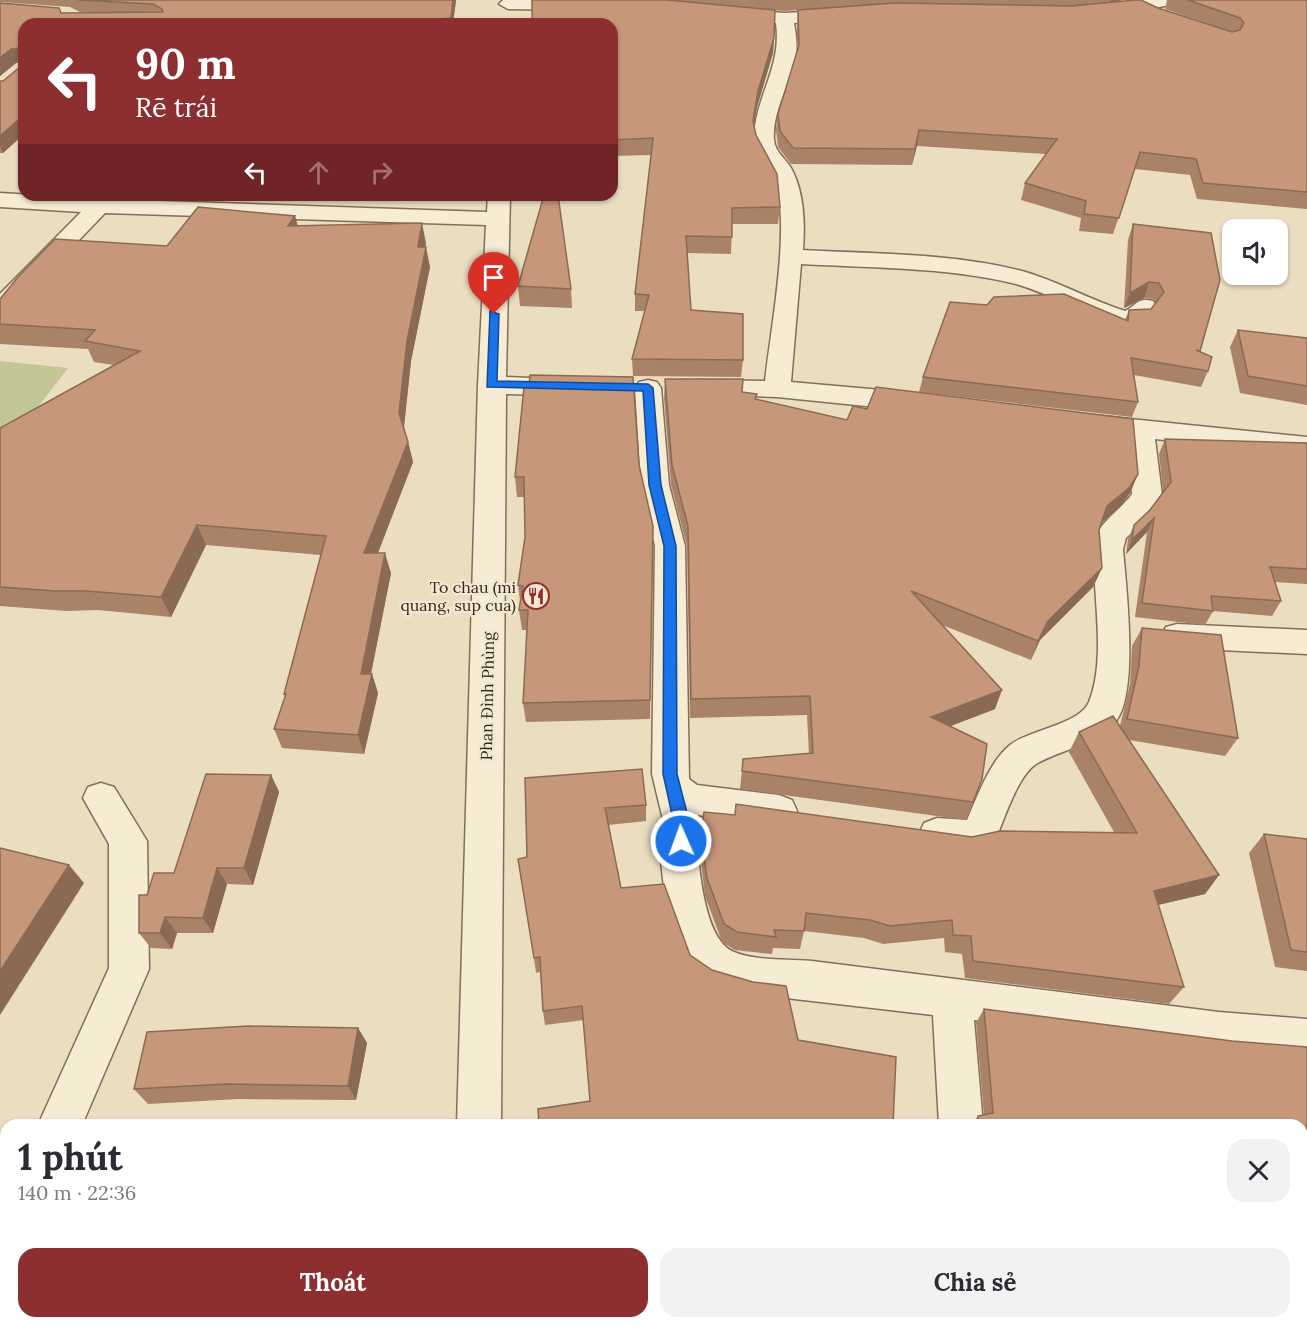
<!DOCTYPE html>
<html lang="vi">
<head>
<meta charset="utf-8">
<style>
	body { margin:0; font-family:Lora,serif; background:#f2f2f3; color:#2b2b33; height:100vh; display:flex; flex-direction:column; font-size:22px; white-space:nowrap }
	* { box-sizing:border-box; margin:0 }
	p { font-size:20px; color:#7c7c81 }
	.icon { flex:none; width:33px; height:33px; fill:none; stroke:currentColor; stroke-width:2; stroke-linecap:round; stroke-linejoin:round }
	.map { position:relative; flex:1; overflow:hidden }
	.panel { position:absolute; left:0px; top:1119px; width:1308px; height:210px; display:flex; flex-direction:column; background:#fff; border-radius:18px 18px 0 0; box-shadow:0 2px 4px #0004 }
	.panel>* { flex:none }
	.banner { position:absolute; left:18px; top:18px; width:600px; height:183px; border-radius:18px; box-shadow:0 2px 4px #0004; background:#8d2e31; color:#fff; overflow:hidden }
	.fabs { position:absolute; left:1222px; top:219px; display:grid; gap:12px }
	.fabs a { display:grid; place-items:center; width:66px; height:66px; border-radius:12px; background:#fff; box-shadow:0 2px 4px #0004; font-size:30px }
	.pin { position:absolute; display:grid; place-items:center; width:51px; height:51px; color:#fff; margin:-62px -26px; border-radius:50% 50% 50% 0; rotate:-45deg; box-shadow:0 0 6px #0007 }
	.pin .icon { rotate:45deg }
	.me { position:absolute; width:66px; margin:-33px; rotate:358deg; stroke-linejoin:round; filter:drop-shadow(0 0 4px #0008) }
	.turn { display:flex; align-items:center; gap:21px; height:126px; padding:0 18px; font-size:27px }
	.turn .icon { width:78px; height:78px; stroke-width:2.5 }
	.turn b { display:block; font-size:42px; line-height:51px }
	.lanes { display:flex; align-items:center; height:57px; padding:0 18px; background:#0003; justify-content:center; gap:30px; direction:ltr }
	.lanes .off { opacity:.35 }
	.round { display:grid; place-items:center; flex:none; width:63px; height:63px; border-radius:18px; background:#f2f2f3 }
	.overview { display:flex; align-items:center; justify-content:space-between; height:102px; padding:0 18px }
	h1 { font-size:36px; font-weight:700; line-height:45px }
	.primary-button { display:flex; gap:12px; margin-top:auto; padding:12px 18px }
	.primary-button a { flex:1; height:69px; border-radius:18px; background:#8d2e31; color:#fff; font-size:24px; font-weight:700; line-height:69px; text-align:center }
	.primary-button a+a { background:#f2f2f3; color:#2b2b33 }
	.map>svg:first-child { display:block }
</style>
</head>
<body>
<div class="map">
<svg width="1307" height="1329" viewBox="0 0 1307 1329">
	<rect width="100%" height="100%" fill="#eaddc0"/>
	<path fill="#c3c795" d="M0 361 68 368 0 456Z"/>
	<g fill="none" stroke-linecap="round" stroke-linejoin="round">
		<defs>
			<g id="minor">
				<path d="M503 0H576L584 5 575 10 508 9 499 4Z"/>
				<path d="M1142 0H1179L1170 5 1106 17 1097 12 1100 8Z"/>
				<path d="M731 9 784 13 842 10 851 15 842 20 794 23C796 35 798 47 795 60 789 87 772 112 774 140 775 152 786 159 791 168 804 191 805 224 803 250 875 254 951 253 1022 271 1058 281 1090 300 1125 311 1137 305 1137 297 1153 301L1156 306 1145 322 1124 326 1115 324C1080 313 1048 292 1012 283 944 267 871 268 801 264L791 382 915 393 925 396 928 402 925 408 915 411 777 397 688 394 684 388 688 382 697 380 765 381C771 328 788 240 778 190 774 171 753 156 754 137 756 94 782 68 776 23L725 18 722 14Z"/>
				<path d="M0 193 99 199 487 212 488 195H510L506 377 573 380 582 382 586 388 582 394 573 396 506 394 501 1125H457L478 385 486 225 105 213 9 313 0 315V294L81 212 0 207Z"/>
				<path d="M648 380 657 382 661 388 669 485 685 546 689 779 697 785 779 795 792 800 797 811 792 822 779 827 698 815C702 830 697 842 698 856 701 883 707 941 734 952 756 961 788 959 812 961L1219 1012 1307 1019V1059L1219 1052 974 1020 983 1125H939L933 1015 751 994 711 982 690 968 665 897 660 853 665 828 652 774 655 546 641 485 635 388 639 382Z"/>
				<path d="M1091 415 1307 437V455L1155 439 1162 495 1142 523 1126 538 1123 549C1126 586 1139 692 1116 721 1096 745 1062 749 1036 764 1016 777 1002 827 992 848 971 856 945 853 924 845L919 834 924 823 937 818 967 820C977 797 990 761 1010 745 1028 730 1079 725 1089 702 1103 667 1097 621 1095 584 1094 568 1091 551 1097 535 1101 522 1123 507 1132 494L1127 437 1081 430 1077 424 1081 418Z"/>
				<path d="M1177 624 1307 630V654L1177 648 1166 645 1161 636 1166 627Z"/>
				<path d="M101 783 114 787 147 841 149 969 82 1125H38L109 968V844L83 798 88 787Z"/>
				<path d="M0 1178 6 1180V1226L0 1224Z"/>
				<path d="M17 1323H65L63 1329H15Z"/>
				<rect x="449" y="1323" width="48" height="6"/>
				<path d="M951 1323H999L1000 1329H952Z"/>
			</g>
		</defs>
		<use href="#minor" stroke="#826e59" stroke-width="3"/>
		<use href="#minor" fill="#f6ebd3" fill-rule="evenodd"/>
	</g>
	<g fill="#aa8268">
		<path d="M0 0H456L453 24H24V134L3 153H0V81H3L20 67V62L16 63 0 76V3L59 8 61 13H82L70 7 0 2Z"/>
		<path d="M532 0H1122L1116 2 1158 8 1232 32 1165 9 1167 0H1307V209L1197 199 1190 175 1135 169 1113 234 1079 231 1081 218 1021 200 1025 183 1046 154 917 146 912 165 791 164 778 147 776 130 778 114 797 51V25L798 10 850 7 784 11 719 5 774 38 773 53 757 107 754 126 756 135 780 207 778 224H732L731 254 687 253 691 310 743 360 741 377 633 376 632 359 645 311H635V294L651 155 612 156V24Z"/>
		<path d="M295 216 298 226 426 243 425 247 430 267 411 361 404 428 408 442 413 462 378 553 391 573 371 674H372L378 693 364 754 282 748 274 729 285 698 284 694 321 555 206 545 171 617 98 610 67 611 0 606V428L114 365 94 362 88 349 0 344V299L167 246Z"/>
		<path d="M1133 224 1199 352 1208 371 1201 387 1134 375 1138 402 1132 417 919 392 923 377 1125 320 1129 310 1151 309 1156 303 1153 299 1144 298 1124 308 1128 240Z"/>
		<path d="M518 286 571 289 572 308 520 306Z"/>
		<path d="M1238 330 1307 338V405L1240 393 1230 347Z"/>
		<path d="M665 379 742 392 756 399 847 420 1138 474 1130 493 1120 507 1101 524 1099 530 1102 568 1093 587 1040 640 1031 660 942 625 995 709 950 726 982 779 966 820 740 789 742 771 809 754 807 715 690 718 687 546 671 485 664 398Z"/>
		<path d="M1165 439 1307 443V584L1275 582 1281 601 1272 616 1213 611 1205 625 1135 617 1147 532 1126 554 1128 539 1134 525 1150 510 1163 492 1159 454Z"/>
		<path d="M639 465 653 526 650 719 526 722 523 703 527 630H522L519 610 520 601 518 585 525 537V497H517L515 477Z"/>
		<path d="M1142 628 1238 738 1225 756 1129 740 1219 875 1205 894 1158 905 1184 987 1169 1004 965 978 962 954 945 952 944 938 883 944 864 938 804 931 800 949 773 948 772 954 735 950 722 942 705 896 700 853 701 834 972 837 1114 832 1069 752 1079 732 1120 726 1130 684 1132 646Z"/>
		<path d="M271 775 279 792 253 885 227 884 213 933H177L172 949 151 948 139 933 147 895 174 873Z"/>
		<path d="M525 778 646 805V821L609 825 590 1101 584 1020 545 1025 543 1011 540 972 536 973 534 958 527 857Z"/>
		<path d="M1264 834 1307 839V971L1275 967 1249 853Z"/>
		<path d="M984 1009 1232 1041 1307 1047V1214H1302V1125H971L978 1116 984 1115 976 1023Z"/>
		<path d="M358 1028 367 1043 356 1100 238 1099 148 1104 134 1089Z"/>
		<path d="M1001 1323H1212L1213 1329H997L1001 1325Z"/>
	</g>
	<g fill="#8b6a55">
		<path d="M453 0H456L453 24H451V18Z"/>
		<path d="M1111 0H1122L1110 4Z"/>
		<path d="M774 38 773 53 757 107 752 137 753 121 758 91Z"/>
		<path d="M20 48 24 61 16 63 0 76V58L11 49Z"/>
		<path d="M24 115V134L3 153 0 146V136Z"/>
		<path d="M919 130 917 146 912 165 915 149Z"/>
		<path d="M295 216 300 236 288 226Z"/>
		<path d="M422 223 426 243 422 267 418 247Z"/>
		<path d="M426 247 430 267 411 361 403 434 399 413 407 341Z"/>
		<path d="M1149 282 1144 298 1124 308 1130 293Z"/>
		<path d="M408 442 413 462 370 573 364 553Z"/>
		<path d="M1138 474 1130 493 1120 507 1099 525 1107 506Z"/>
		<path d="M1154 518 1147 532 1126 554 1132 540Z"/>
		<path d="M197 525 206 545 171 617 161 597Z"/>
		<path d="M385 553 391 573 367 693 361 674Z"/>
		<path d="M1102 568 1093 587 1040 640 1031 660 1038 641 1048 621Z"/>
		<path d="M372 674 378 693 364 754 358 735Z"/>
		<path d="M1002 690 995 709 925 736 931 717Z"/>
		<path d="M271 775 279 792 253 885 244 868Z"/>
		<path d="M69 865 84 883 0 1015V971Z"/>
		<path d="M217 868 227 884 213 933 203 918Z"/>
		<path d="M1219 875 1205 894 1140 909 1154 891Z"/>
		<path d="M165 917 177 933 172 949 160 933Z"/>
		<path d="M358 1028 367 1043 356 1100 348 1086Z"/>
		<path d="M304 1323H316L315 1329H303Z"/>
	</g>
	<g fill="#c69779" stroke="#8b6a55" stroke-width="1.5">
		<path d="M78 0H453L451 18 443 19V24H24V115L0 136V81H3L20 67V48L11 49 0 58V3L59 8 61 13 163 12 162 9 153 4Z"/>
		<path d="M532 0H667L775 10 774 38 758 91 753 121 756 135 777 174 780 207 732 208V237L686 236 691 310 743 314V360L632 359 649 295 635 294 653 138 612 140V24H532Z"/>
		<path d="M1135 0H1141L1158 8 1232 32 1240 30 1244 23 1240 18 1188 0H1307V192L1203 183 1196 159 1140 152 1119 218 1084 214 1086 201 1025 183 1057 139 919 130 915 149 793 148 780 131 778 114 799 45 798 10 895 3 1072 6Z"/>
		<path d="M544 195H558L571 289 518 286Z"/>
		<path d="M198 207 295 216 288 226 422 223 418 247H426L407 341 399 413 408 442 364 553H385L361 674H372L358 735 274 729 286 694H284L326 536 197 525 161 597 87 591H55L0 587V428L140 351 85 341 95 330 0 324V299L18 277 55 239 167 246Z"/>
		<path d="M1133 224 1211 233 1220 280 1200 351 1196 350 1212 357 1208 371 1131 358 1138 402 923 377 950 302 987 305 994 297 1064 294 1128 321 1129 310 1151 309 1164 292 1159 283 1149 282 1130 293Z"/>
		<path d="M1238 330 1307 338V386L1248 376Z"/>
		<path d="M530 375 633 377 639 465 653 526 650 700 523 703 528 610H519L523 586 518 585 525 537 524 477H515L524 387H529Z"/>
		<path d="M665 379H743L742 392 757 394 755 399 847 420 853 406 867 409 876 387 1133 419 1138 474 1129 488 1107 506 1099 530 1102 568 1048 621 1038 641 911 591 1002 690 931 717 987 744 982 779 973 802 742 771 743 759 813 753 810 696 691 699 688 526 672 465Z"/>
		<path d="M1165 439 1307 443V569L1270 567 1281 601 1211 596 1213 611 1142 603 1154 518 1132 540 1134 525 1150 510 1171 482Z"/>
		<path d="M1142 628 1221 635 1238 738 1127 719 1139 666Z"/>
		<path d="M1113 716 1219 875 1154 891 1184 987 973 961 971 936 953 935 952 920 890 926 870 920 806 913 804 931 774 930 776 937 737 932 724 924 707 878 701 834 704 812 735 815 736 804 972 837 1000 831 1137 833 1079 732Z"/>
		<path d="M642 769 646 805 605 808 621 888 664 884 690 955 712 970 753 982 786 986 798 1040 896 1057 893 1125H539L538 1109 590 1101 582 1006 543 1011 540 957 534 958 518 859 527 857 525 778Z"/>
		<path d="M206 774 271 775 244 868H217L203 918 165 917 160 933H139V895H147L154 873H174Z"/>
		<path d="M1264 834 1307 839V952L1291 950Z"/>
		<path d="M0 848 69 865 0 971Z"/>
		<path d="M984 1009 1232 1041 1307 1047V1204H1302V1125H979L978 1116 993 1113Z"/>
		<path d="M248 1026 358 1028 348 1086 226 1084 134 1089 147 1032Z"/>
		<path d="M118 1323H304L303 1329H118Z"/>
		<rect x="534" y="1323" width="385" height="6"/>
		<path d="M1006 1323H1212L1213 1329H1170V1326L1152 1329H1004L1003 1324Z"/>
	</g>
	<path fill="#1a73e8" stroke="#114b97" stroke-width="1.5" d="M490 311 499 314 497 381 648 384 653 388 661 485 676 546 677 774 691 828 686 845 681 847 673 841 675 828 663 774 664 546 649 485 643 391 487 387Z"/>
	<defs>
		<symbol id="restaurant-ring" viewBox="-11 -11 22 22"><circle r="9.5" fill="#f2e7cf" stroke="#8d2e31" stroke-width="1.5"/><path d="M-5-6h1v4h1v-4h1v4h1v-4h1v5L-1.5 .5V6h-2V.5L-5-1ZM5-6V6H3V1.5H1.5Q1.5-4 5-6Z" fill="#8d2e31"/></symbol>
	</defs>
	<g fill-rule="evenodd">
		<use href="#restaurant-ring" x="521" y="581" width="30" height="30"/>
	</g>
	<g text-anchor="middle" dominant-baseline="central" stroke-width="4.5" stroke-linejoin="round" paint-order="stroke">
		<g font-size="16" fill="#33271d" stroke="#f2e7cf" text-anchor="end">
			<text x="516" y="587">To chau (mi<tspan x="516" dy="18">quang, sup cua)</tspan></text>
		</g>
		<g font-size="16" fill="#33271d" stroke="#f2e7cf">
			<text transform="translate(487 696) rotate(-89)">Phan Đình Phùng</text>
		</g>
	</g>
</svg>
<div class="fabs">
<a><svg class="icon" aria-label="sound" viewBox="0 0 24 24"><path d="M4 9h4l5-4v14l-5-4H4zM17 9q2 3 0 6"/></svg></a>
</div>
<div class="pin" style="left:494px;top:314px;background:#d93025"><svg class="icon" aria-label="arrive" viewBox="0 0 24 24"><path d="M6 21V4h12l-3 4 3 4H6"/></svg></div>
<svg class="me" style="left:681px;top:841px" viewBox="-20 -20 40 40"><circle r="17" fill="#1a73e8" stroke="#fff" stroke-width="3"/><path d="M0-11L8 9 0 5-8 9z" fill="#fff"/></svg>
<div class="banner">
<div class="turn"><svg class="icon" aria-label="left" viewBox="0 0 24 24"><path d="M17 20v-9H6M10 6l-5 5 5 5"/></svg><div><b>90 m</b>Rẽ trái</div></div>
<div class="lanes"><svg class="icon" aria-label="left" viewBox="0 0 24 24"><path d="M17 20v-9H6M10 6l-5 5 5 5"/></svg><svg class="icon off" aria-label="ahead" viewBox="0 0 24 24"><path d="M12 20V5M6 11l6-6 6 6"/></svg><svg class="icon off" aria-label="right" viewBox="0 0 24 24"><path d="M7 20v-9h11M14 6l5 5-5 5"/></svg></div>
</div>
<section class="panel">
<div class="overview"><div><h1>1 phút</h1><p>140 m · 22:36</p></div><a class="round"><svg class="icon" aria-label="close" viewBox="0 0 24 24"><path d="M6 6l12 12M18 6L6 18"/></svg></a></div>
<div class="primary-button"><a>Thoát</a><a>Chia sẻ</a></div>
</section>
</div>
</body>
</html>
